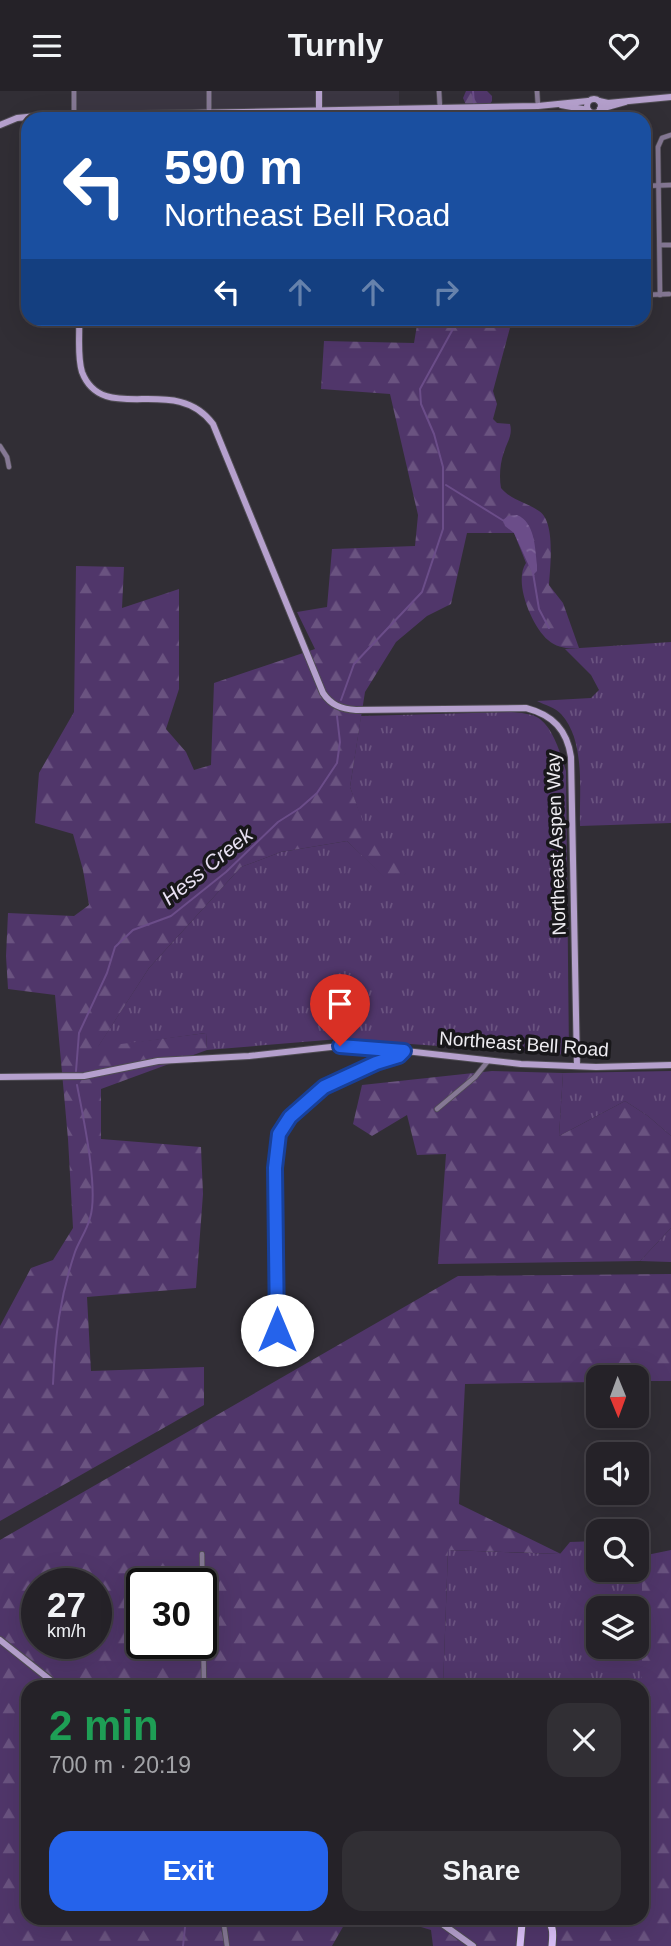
<!DOCTYPE html>
<html lang="en">
<head>
<meta charset="utf-8">
<style>
	body { margin:0; font-family:Arial,sans-serif; background:#312f34; color:#f1f3f6; height:100vh; display:flex; flex-direction:column; font-size:26px; white-space:nowrap }
	* { box-sizing:border-box; margin:0 }
	p { font-size:23px; color:#a3a4a8 }
	.icon { flex:none; width:38px; height:38px; fill:none; stroke:currentColor; stroke-width:2; stroke-linecap:round; stroke-linejoin:round }
	.map { position:relative; flex:1; overflow:hidden }
	.drawer { position:absolute; left:21px; top:1589px; width:628px; height:245px; display:flex; flex-direction:column; background:#252228; border-radius:21px; box-shadow:0 7px 28px #0002,0 0 0 2px #423f45 }
	.drawer>* { flex:none }
	.top-card { position:absolute; left:21px; top:21px; width:630px; height:214px; border-radius:21px; box-shadow:0 7px 28px #0002,0 0 0 2px #423f45; background:#1a4fa0; color:#fff; overflow:hidden }
	.needle { width:46px; rotate:179deg }
	.controls { position:absolute; left:586px; top:1274px; display:grid; gap:14px }
	.controls a { display:grid; place-items:center; width:63px; height:63px; border-radius:14px; background:#252228; box-shadow:0 7px 28px #0002,0 0 0 2px #423f45; font-size:35px }
	.speed { position:absolute; left:21px; top:1477px; display:flex; gap:14px; font-size:35px; font-weight:700; text-align:center }
	.speed>* { display:grid; place-content:center; width:91px; height:91px; border-radius:50%; background:#252228; box-shadow:0 7px 28px #0002,0 0 0 2px #423f45; line-height:1 }
	.speed small { font-size:18px; font-weight:400 }
	.speed .limit { border:4px solid #111; border-radius:10px; background:#fff; color:#111 }
	.pin { position:absolute; display:grid; place-items:center; width:60px; height:60px; color:#fff; margin:-72px -30px; border-radius:50% 50% 50% 0; rotate:-45deg; box-shadow:0 0 7px #0007 }
	.pin .icon { rotate:45deg }
	.me { position:absolute; width:77px; margin:-38px; rotate:0deg; stroke-linejoin:round; filter:drop-shadow(0 0 5px #0008) }
	.turn { display:flex; align-items:center; gap:24px; height:147px; padding:0 28px; font-size:32px }
	.turn .icon { width:91px; height:91px; stroke-width:2.5 }
	.turn b { display:block; font-size:49px; line-height:60px }
	.lanes { display:flex; align-items:center; height:66px; padding:0 28px; background:#0003; justify-content:center; gap:35px; direction:ltr }
	.lanes .off { opacity:.35 }
	.round { display:grid; place-items:center; flex:none; width:74px; height:74px; border-radius:21px; background:#312f34 }
	.summary { display:flex; align-items:center; justify-content:space-between; height:119px; padding:0 28px }
	h1 { font-size:42px; font-weight:600; line-height:52px; color:#1e9e55 }
	.cta { display:flex; gap:14px; margin-top:auto; padding:14px 28px }
	.cta a { flex:1; height:80px; border-radius:21px; background:#2563eb; color:#fff; font-size:28px; font-weight:600; line-height:80px; text-align:center }
	.cta a+a { background:#312f34; color:#f1f3f6 }
	header { display:flex; justify-content:space-between; align-items:center; height:91px; padding:0 28px; background:#252228; font-size:32px; font-weight:600 }
	.map>svg:first-child { display:block }
</style>
</head>
<body>
<header><svg class="icon" aria-label="menu" viewBox="0 0 24 24"><path d="M4 6h16M4 12h16M4 18h16"/></svg>Turnly<svg class="icon" aria-label="heart" viewBox="0 0 24 24"><path d="M12 20l-8-8c-3-5 5-10 8-4 3-6 11-1 8 4z"/></svg></header>
<div class="map">
<svg width="671" height="1855" viewBox="0 0 671 1855">
	<defs>
		<pattern id="grass-tufts" width="24" height="20" patternUnits="userSpaceOnUse" patternTransform="scale(1.75)"><rect width="24" height="20" fill="#50366a"/><path d="M3 7l-1-3M5 7V3M7 7l1-3M15 17l-1-3M17 17v-4M19 17l1-3" fill="none" stroke="#6a5380"/></pattern>
		<pattern id="forest-firs" width="22" height="20" patternUnits="userSpaceOnUse" patternTransform="scale(1.75)"><rect width="22" height="20" fill="#50366a"/><path d="M5 1l3.5 6h-7zM16 11l3.5 6h-7z" fill="#6a5380"/></pattern>
		<pattern id="water-ripples" width="26" height="14" patternUnits="userSpaceOnUse" patternTransform="scale(1.75)"><rect width="26" height="14" fill="#6b4d89"/><path d="M2 4q2-2 4 0t4 0M15 11q2-2 4 0t4 0" fill="none" stroke="#80679a"/></pattern>
	</defs>
	<rect width="100%" height="100%" fill="#312e35"/>
	<path fill="#3b3642" d="M74 0H399V18L74 24Z"/>
	<g fill="url(#grass-tufts)" fill-rule="evenodd">
		<path d="M671 551V732L580 735C579 701 586 650 561 623 556 617 545 614 537 610L591 607 599 599 591 584 565 558Z"/>
		<path d="M511 621C520 622 532 622 540 628 554 639 561 664 566 680L569 964 339 948 207 959 206 942 97 957 149 877 241 776 281 761 347 750 392 793 407 781 366 741 350 696 361 625Z"/>
		<path d="M671 980V1045L648 1025 625 1010 559 1045 563 982Z"/>
		<path d="M671 1137V1171L640 1170Z"/>
		<path d="M598 1450V1479H637V1454L642 1465 643 1697 642 1596H443L448 1459 560 1463 570 1451ZM598 1517H637V1556H598Z"/>
	</g>
	<g fill="url(#forest-firs)" fill-rule="evenodd">
		<path d="M466 0H487L492 5V10L490 13 466 14 463 7Z"/>
		<path d="M418 228H480V233H511L493 300 497 313 493 328 497 332 510 333C513 344 507 351 504 361 500 372 499 386 501 397 511 409 526 411 539 420 556 431 550 476 549 494L563 512 579 557C568 558 557 557 548 549 532 535 513 491 526 472L514 442H467L451 513 427 525 396 551 365 601 350 696 367 741 408 781 392 794 347 750 281 761 241 776 149 877 98 956 206 942 207 959 101 998V1048L201 1056 203 1103 196 1197 87 1206 91 1280 204 1276V1314L0 1430V1235L31 1177 53 1169 73 1137 68 1048 55 904 8 898 6 865 8 822 74 825 89 814 83 779 73 743 35 732 39 682 74 621 76 475 124 476 122 517 179 498V598L166 638 186 661 194 679 211 674 214 592 315 558 297 521 327 516 332 458 415 455 418 424 390 303 321 298 324 250 414 252Z"/>
		<path d="M492 980 563 982 559 1045 625 1010 648 1025 671 1045V1137L640 1170 438 1173 446 1063 417 1064 407 1024 372 1045 353 1033 362 994Z"/>
		<path d="M671 1183V1290H637V1286H598V1291L465 1293 459 1413 561 1463 448 1459 443 1596H28V1827H348L332 1855H0V1449L458 1185ZM37 1493H96V1552H37ZM142 1493H201V1552H142Z"/>
		<path d="M671 1459V1855H433L431 1839 391 1827H642V1465Z"/>
	</g>
	<path fill="#50366a" d="M535 1830H543L547 1835 548 1855H524C521 1842 523 1834 535 1830Z"/>
	<path fill="url(#water-ripples)" d="M517 424C535 431 535 457 537 474V480L533 484 514 442 505 435 503 429 508 425Z"/>
	<g fill="none" stroke-linecap="round" stroke-linejoin="round">
		<g stroke="#6b4d89" stroke-width="2">
			<path d="M473 0 474 13"/>
			<path d="M474 28V23"/>
			<path d="M446 394 504 430"/>
			<path d="M533 482 539 518 549 537"/>
			<path d="M341 609 354 573 422 501 443 438V376L434 343 421 313 420 298 454 236 456 228"/>
			<path d="M76 980 79 942 107 882 115 856 133 839 171 825 226 781 278 731 300 717 317 702 337 672 340 651 337 625"/>
			<path d="M53 1293C55 1245 60 1206 75 1161 79 1150 87 1139 90 1127 99 1099 83 1025 77 994"/>
			<path d="M183 1855 186 1827"/>
		</g>
		<defs>
			<g id="street">
				<path d="M74 0V24"/>
				<path d="M209 0V21"/>
				<path d="M439 0 440 17"/>
				<path d="M537 0 538 15"/>
				<path d="M644 95 671 94"/>
				<path d="M660 154H671"/>
				<path d="M644 204 669 203"/>
				<path d="M660 204 658 56 662 47 671 44"/>
				<path d="M0 355 7 366 9 376"/>
				<path d="M437 1018 475 986 488 970"/>
				<path d="M280 1247 277 1237 275 1077 280 1043 290 1026 324 996 376 972 399 965 404 960"/>
				<path d="M202 1463 204 1596"/>
				<path d="M223 1827 227 1855"/>
			</g>
			<g id="secondary">
				<path d="M319 0V19"/>
				<circle cx="594" cy="15" r="7"/>
				<path d="M599 10 608 12 671 6"/>
				<path d="M561 14 588 19"/>
				<path d="M600 18 625 11"/>
				<path d="M0 34 17 27 37 25 538 15 588 10"/>
				<path d="M79 228C80 244 77 265 82 281 103 336 175 281 213 333L323 602C331 614 341 618 356 619L526 617C553 624 567 639 571 666L577 975"/>
				<path d="M598 229 599 228"/>
				<path d="M0 986 84 985 158 970 249 965 340 955 370 956 521 973 596 976 671 974"/>
				<path d="M0 1549 59 1596"/>
				<path d="M434 1827 473 1855"/>
			</g>
			<g id="primary">
				<path d="M542 1827C555 1832 553 1843 552 1855"/>
				<path d="M520 1855 522 1832 532 1827"/>
			</g>
		</defs>
		<use href="#street" stroke="#4f4c53" stroke-width="6"/>
		<use href="#secondary" stroke="#4f4c53" stroke-width="8"/>
		<use href="#primary" stroke="#4f4c53" stroke-width="9"/>
		<use href="#street" stroke="#857894" stroke-width="4.5"/>
		<use href="#secondary" stroke="#b5a0cd" stroke-width="6"/>
		<use href="#primary" stroke="#dbc0f9" stroke-width="7"/>
	</g>
	<g fill="none" stroke-linecap="round" stroke-linejoin="round">
		<defs>
			<path id="route" d="M277 1239 275 1077 279 1043 290 1026 324 996 376 972 399 965 404 960 340 955"/>
		</defs>
		<use href="#route" stroke="#184099" stroke-width="18"/>
		<use href="#route" stroke="#2563eb" stroke-width="12"/>
	</g>
	<g text-anchor="middle" dominant-baseline="central" stroke-width="7" stroke-linejoin="round" paint-order="stroke">
		<g font-size="19" fill="#eeecf1" stroke="#18171a">
			<text transform="translate(556 753) rotate(-92)">Northeast Aspen Way</text>
			<text transform="translate(524 953) rotate(4)">Northeast Bell Road</text>
		</g>
		<g font-size="21" font-style="italic" fill="#e8e0f2" stroke="#18171a">
			<text transform="translate(207 775) rotate(-39)">Hess Creek</text>
		</g>
	</g>
</svg>
<div class="controls">
<a><svg class="needle" viewBox="-14 -14 28 28"><path d="M0-13l5 13h-10z" fill="#e53935"/><path d="M0 13l5-13h-10z" fill="#a3a4a8"/></svg></a>
<a><svg class="icon" aria-label="sound" viewBox="0 0 24 24"><path d="M4 9h4l5-4v14l-5-4H4zM17 9q2 3 0 6"/></svg></a>
<a><svg class="icon" aria-label="search" viewBox="0 0 24 24"><circle cx="10" cy="10" r="6"/><path d="M15 15l6 6"/></svg></a>
<a><svg class="icon" aria-label="layers" viewBox="0 0 24 24"><path d="M12 4l9 5-9 5-9-5zM3 14l9 5 9-5"/></svg></a>
</div>
<div class="speed"><div>27<small>km/h</small></div><div class="limit">30</div></div>
<div class="pin" style="left:340px;top:955px;background:#d93025"><svg class="icon" aria-label="arrive" viewBox="0 0 24 24"><path d="M6 21V4h12l-3 4 3 4H6"/></svg></div>
<svg class="me" style="left:277px;top:1239px" viewBox="-20 -20 40 40"><circle r="19" fill="#fff"/><path d="M0-13L10 11 0 6-10 11z" fill="#2563eb"/></svg>
<div class="top-card">
<div class="turn"><svg class="icon" aria-label="left" viewBox="0 0 24 24"><path d="M17 20v-9H6M10 6l-5 5 5 5"/></svg><div><b>590 m</b>Northeast Bell Road</div></div>
<div class="lanes"><svg class="icon" aria-label="left" viewBox="0 0 24 24"><path d="M17 20v-9H6M10 6l-5 5 5 5"/></svg><svg class="icon off" aria-label="ahead" viewBox="0 0 24 24"><path d="M12 20V5M6 11l6-6 6 6"/></svg><svg class="icon off" aria-label="ahead" viewBox="0 0 24 24"><path d="M12 20V5M6 11l6-6 6 6"/></svg><svg class="icon off" aria-label="right" viewBox="0 0 24 24"><path d="M7 20v-9h11M14 6l5 5-5 5"/></svg></div>
</div>
<section class="drawer">
<div class="summary"><div><h1>2 min</h1><p>700 m · 20:19</p></div><a class="round"><svg class="icon" aria-label="close" viewBox="0 0 24 24"><path d="M6 6l12 12M18 6L6 18"/></svg></a></div>
<div class="cta"><a>Exit</a><a>Share</a></div>
</section>
</div>
</body>
</html>
